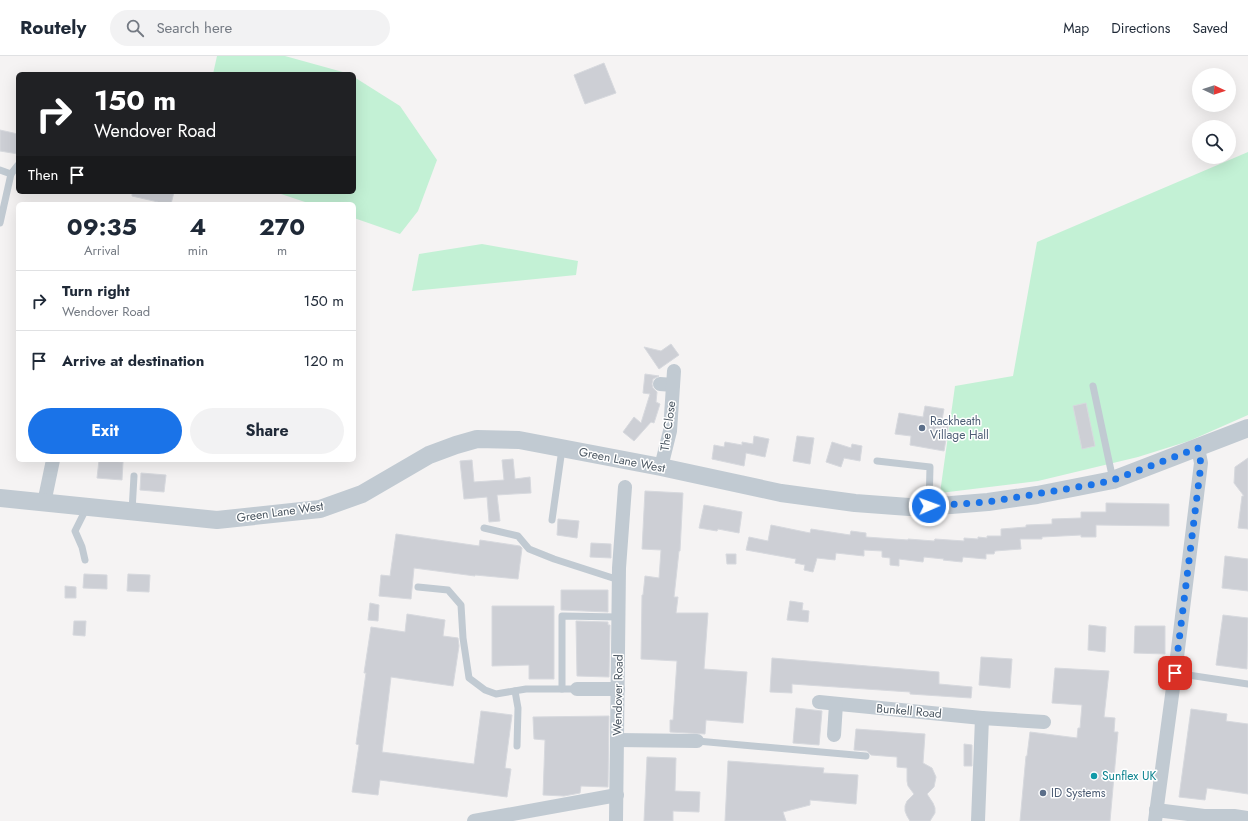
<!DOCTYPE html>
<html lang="en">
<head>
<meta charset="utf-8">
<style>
	body { margin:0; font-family:Jost,sans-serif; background:#f2f2f3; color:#1f2937; height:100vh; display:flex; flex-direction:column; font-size:15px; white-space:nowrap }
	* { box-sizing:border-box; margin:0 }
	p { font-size:13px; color:#747a83 }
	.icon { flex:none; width:22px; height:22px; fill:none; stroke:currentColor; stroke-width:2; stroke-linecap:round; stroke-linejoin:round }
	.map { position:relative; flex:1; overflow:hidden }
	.panel { position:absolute; left:16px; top:146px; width:340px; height:260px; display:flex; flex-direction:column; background:#fff; border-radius:6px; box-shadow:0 4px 16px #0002 }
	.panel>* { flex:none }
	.banner { position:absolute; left:16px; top:16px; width:340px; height:122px; border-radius:6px; box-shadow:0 4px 16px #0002; background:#202124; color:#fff; overflow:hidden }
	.needle { width:26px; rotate:94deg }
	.buttons { position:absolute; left:1192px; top:12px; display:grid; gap:8px }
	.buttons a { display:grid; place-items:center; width:44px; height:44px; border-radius:50%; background:#fff; box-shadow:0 4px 16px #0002; font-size:20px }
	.pin { position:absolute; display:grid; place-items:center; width:34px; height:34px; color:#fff; margin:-17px; border-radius:8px; box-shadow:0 2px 6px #0006 }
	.me { position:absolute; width:44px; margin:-22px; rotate:88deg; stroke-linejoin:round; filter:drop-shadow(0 0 3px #0008) }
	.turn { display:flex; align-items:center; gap:14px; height:84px; padding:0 12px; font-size:18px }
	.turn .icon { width:52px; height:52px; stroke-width:2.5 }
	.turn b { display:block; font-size:28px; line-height:34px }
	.then { display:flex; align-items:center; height:38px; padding:0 12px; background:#0003; gap:8px; font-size:15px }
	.eta { display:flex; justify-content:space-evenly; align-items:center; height:68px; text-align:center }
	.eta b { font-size:24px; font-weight:700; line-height:28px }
	.button { display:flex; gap:8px; margin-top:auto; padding:8px 12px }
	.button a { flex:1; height:46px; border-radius:24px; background:#1a73e8; color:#fff; font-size:16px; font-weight:700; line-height:46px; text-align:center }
	.button a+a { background:#f2f2f3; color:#1f2937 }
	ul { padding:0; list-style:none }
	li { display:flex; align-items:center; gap:12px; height:60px; padding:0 12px; border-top:1px solid #e0e1e3 }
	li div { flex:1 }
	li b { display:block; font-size:15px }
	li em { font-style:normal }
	header { display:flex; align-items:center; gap:24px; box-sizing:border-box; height:56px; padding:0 20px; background:#fff; border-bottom:1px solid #e0e1e3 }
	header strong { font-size:19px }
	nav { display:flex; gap:22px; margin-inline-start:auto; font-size:14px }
	.search { width:280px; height:36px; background:#f2f2f3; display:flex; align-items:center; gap:10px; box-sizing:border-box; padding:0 14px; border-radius:22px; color:#747a83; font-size:15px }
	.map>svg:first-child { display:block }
</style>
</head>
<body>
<header>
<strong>Routely</strong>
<div class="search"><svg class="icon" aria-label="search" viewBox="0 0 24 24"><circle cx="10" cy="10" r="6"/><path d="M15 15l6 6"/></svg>Search here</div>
<nav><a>Map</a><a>Directions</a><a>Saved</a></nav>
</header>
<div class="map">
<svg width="1248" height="765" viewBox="0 0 1248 765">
	<rect width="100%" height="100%" fill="#f5f3f3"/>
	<g fill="#c3f1d5">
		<path d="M217 0H285L350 18H213Z"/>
		<path d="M354 21 400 50 437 104 418 155 400 178 354 162V148H311L275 136H354Z"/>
		<path d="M1248 96V359L1189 385 1138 401 1038 425 940 437 955 330 1013 320 1037 186Z"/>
		<path d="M482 188 578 205 576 219 412 235 419 198Z"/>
	</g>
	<g fill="#cdcfd5" stroke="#d7d9de">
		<path d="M604 7 616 37 585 48 574 19Z"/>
		<path d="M0 74 18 78V98L0 95Z"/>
		<path d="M132 136H174L171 148H157L158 146 132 140Z"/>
		<path d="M671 288 679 299 659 313 644 291 661 295Z"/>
		<path d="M645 318 659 320 653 323 652 328 653 332 657 336 656 346 660 348 654 367 651 366 634 385 623 376 634 361 641 367 650 338 643 337Z"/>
		<path d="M1086 347 1095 390 1082 393 1073 350Z"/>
		<path d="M925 350 944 353 942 364 949 366 944 395 910 389 911 380 895 378 899 357 923 361Z"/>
		<path d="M754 380 769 383 765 401 746 397 744 410 712 403 714 389 724 391 725 386 742 389V386L753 388Z"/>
		<path d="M797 380 814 382 810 408 793 405Z"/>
		<path d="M832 386 851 392 852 388 862 390 860 405 844 402 841 411 826 406Z"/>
		<path d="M1248 402V473L1238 472 1242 440H1244L1234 427 1235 411Z"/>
		<path d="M513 403 515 423 530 421 531 437 497 439 500 465 489 466 487 441 464 443 460 405 472 404 474 426 504 424 502 404Z"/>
		<path d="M99 404 123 406 122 424 97 422Z"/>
		<path d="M141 417 166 419 164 436 140 434Z"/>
		<path d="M645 435 683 437 680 495H679L674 541H678L676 557H708L704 613 747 616 743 667 706 664 705 678 670 676V664H673L677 605 641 603 642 539H643L645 520 659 522 661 494 642 493Z"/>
		<path d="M1106 447 1169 448V470L1096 469V481H1081V479L1042 481V483H1020L1021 493 995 495 994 498H986V503L963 501 962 506 943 504 944 503 924 501 923 506 899 503V510L890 509V502L882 501V495L864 494V500L836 497 835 504 817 502 813 516 804 514 805 509 795 507 796 503 746 494 749 481 768 485 771 469 810 477 811 473 850 479 851 475 866 477V481L908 484V483L934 485 935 483 964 485V482L978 483V481L987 482V480H1001V473L1026 471V469L1052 468V463L1081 462V456H1106Z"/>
		<path d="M704 449 742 456 739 477 718 473 717 475 699 472Z"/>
		<path d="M558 463 579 465 577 482 557 479Z"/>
		<path d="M396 478 479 490 480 484 520 490 522 492 518 523 475 519V520L414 512 411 543 379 540 381 519 390 520Z"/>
		<path d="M591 487 611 488V502L590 501Z"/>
		<path d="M726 498H736V508H727Z"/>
		<path d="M1225 500 1248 503V535L1222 532Z"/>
		<path d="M84 518 107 519V533L83 532Z"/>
		<path d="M128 518 150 519 149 536 127 535Z"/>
		<path d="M65 530 76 531V542H65Z"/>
		<path d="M561 534H608V556L561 554Z"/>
		<path d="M790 545 803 547 802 554 809 555 808 566 787 564Z"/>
		<path d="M370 547 379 549 378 565 368 564Z"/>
		<path d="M492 550H554V623H529V609L492 610Z"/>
		<path d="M407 558 445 564 443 580 458 582 459 590 453 630 391 621 382 696 474 708 481 655 512 659 505 712 511 713 507 741 380 724 378 739 352 736 359 689 356 688 366 617H364L371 571 405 576Z"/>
		<path d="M1223 559 1248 562 1247 613 1216 609Z"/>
		<path d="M74 565H86L85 580 73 579Z"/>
		<path d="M576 565 608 566V569H610L609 621 577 620Z"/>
		<path d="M1089 569 1106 571 1105 596 1088 594Z"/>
		<path d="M1135 570H1165V598L1134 597Z"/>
		<path d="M981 601 1012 603 1010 632 979 629Z"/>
		<path d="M772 602 939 616V628L972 631 971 642 910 638V636L792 628V637L770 636Z"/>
		<path d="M1055 612 1109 615 1104 661 1115 662 1114 676H1118L1110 765H1020L1026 700H1027L1030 676 1077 682 1078 672H1080L1082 649 1052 647Z"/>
		<path d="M796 652 822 655 819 689 793 687Z"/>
		<path d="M1191 653 1227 658 1226 665 1248 668V738L1207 732 1205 744 1179 741Z"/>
		<path d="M609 660 608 731 581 730 580 737 564 740 543 739 545 684 534 683 533 661Z"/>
		<path d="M856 673 925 678 923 707 932 712 936 721 934 731 927 738 933 747 935 752V757L930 765H910L907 760 905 755V750L907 745 914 738 908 730 907 725V712L897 711V701L871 699 867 695 854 694Z"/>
		<path d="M964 688 972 689V710H964Z"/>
		<path d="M647 701 676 702 675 735 700 736 699 756 673 755V765H644Z"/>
		<path d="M728 705 824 712 823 717 858 719 856 748 810 744V749L783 756 786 765H725Z"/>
	</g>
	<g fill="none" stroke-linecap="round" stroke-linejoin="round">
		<g stroke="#c1cad2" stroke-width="7">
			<path d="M0 114 11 118 0 167"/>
			<path d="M11 118 18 109"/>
			<path d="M1093 330 1113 424"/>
			<path d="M877 405 930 411 929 450"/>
			<path d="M132 455 134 420"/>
			<path d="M552 464 562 393"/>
			<path d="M484 472 518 480 529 493 554 503 619 524"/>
			<path d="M85 504 82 491 75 475 87 451"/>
			<path d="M418 531 448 534 461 549 463 582 469 622 485 634 496 638 526 633H577"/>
			<path d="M1175 617 1248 628"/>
			<path d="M562 633V560L619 561"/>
			<path d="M515 635 518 652 517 690"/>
			<path d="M697 685 866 700"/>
		</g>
		<g stroke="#c1cad2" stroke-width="14">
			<path d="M660 328 673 329"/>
			<path d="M661 411 670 375 674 315"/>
			<path d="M44 447 53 404"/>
			<path d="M577 633H618"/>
			<path d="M819 646 982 662"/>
			<path d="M834 679 836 648"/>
			<path d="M617 684 697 685"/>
			<path d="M1156 754 1204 760H1234L1248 762"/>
			<path d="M474 765 617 739"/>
			<path d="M616 765 619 512 625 431"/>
			<path d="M978 765 982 662 1044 666"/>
			<path d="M1155 765 1175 617 1201 407 1198 392"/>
		</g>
		<path stroke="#c1cad2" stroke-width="18" d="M0 442 217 464 320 453 362 438 429 399 456 389 477 383 519 384 661 411 781 437 855 447 909 451 951 449 988 446 1037 439 1113 424 1248 372"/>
	</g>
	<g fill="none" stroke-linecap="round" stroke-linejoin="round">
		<path stroke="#1a73e8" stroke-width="7" stroke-dasharray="0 12.6" d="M929 450 988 446 1096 428 1113 424 1198 392 1201 408 1175 617"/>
	</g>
	<g fill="#5c6f8a" stroke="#fff" stroke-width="1.5">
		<circle cx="922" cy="372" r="4"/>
		<circle cx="1043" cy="737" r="4"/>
	</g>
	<circle fill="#0f9aa8" stroke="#fff" stroke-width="1.5" cx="1094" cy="720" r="4"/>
	<g text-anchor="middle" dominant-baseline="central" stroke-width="3" stroke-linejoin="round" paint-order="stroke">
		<g font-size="12" fill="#4e5e75" stroke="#fff" text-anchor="start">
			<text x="930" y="365">Rackheath<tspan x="930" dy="14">Village Hall</tspan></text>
			<text x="1051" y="737">ID Systems</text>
		</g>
		<g font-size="12" fill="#4a5661" stroke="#fff">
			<text transform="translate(668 370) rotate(-82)">The Close</text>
			<text transform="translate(622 404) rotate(11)">Green Lane West</text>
			<text transform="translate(280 456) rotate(-8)">Green Lane West</text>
			<text transform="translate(618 639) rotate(-89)">Wendover Road</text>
			<text transform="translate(909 655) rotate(5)">Bunkell Road</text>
		</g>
		<g font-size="12" fill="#0d838f" stroke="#fff" text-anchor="start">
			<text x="1102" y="720">Sunflex UK</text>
		</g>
	</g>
</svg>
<div class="buttons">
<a><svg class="needle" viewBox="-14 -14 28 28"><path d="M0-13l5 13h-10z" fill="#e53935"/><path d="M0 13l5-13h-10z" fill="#747a83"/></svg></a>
<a><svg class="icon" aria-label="search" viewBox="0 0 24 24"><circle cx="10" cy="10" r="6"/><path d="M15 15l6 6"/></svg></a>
</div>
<div class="pin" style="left:1175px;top:617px;background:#d93025"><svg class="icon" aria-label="arrive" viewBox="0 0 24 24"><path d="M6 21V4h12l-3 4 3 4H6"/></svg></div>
<svg class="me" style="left:929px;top:450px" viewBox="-20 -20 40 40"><circle r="17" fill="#1a73e8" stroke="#fff" stroke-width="3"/><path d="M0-11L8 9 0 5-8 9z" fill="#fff"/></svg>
<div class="banner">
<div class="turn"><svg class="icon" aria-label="right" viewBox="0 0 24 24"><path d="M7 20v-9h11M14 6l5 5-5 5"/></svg><div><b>150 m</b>Wendover Road</div></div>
<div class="then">Then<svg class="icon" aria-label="arrive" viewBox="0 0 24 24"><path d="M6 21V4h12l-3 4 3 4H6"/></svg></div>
</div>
<section class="panel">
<div class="eta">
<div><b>09:35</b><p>Arrival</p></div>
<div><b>4</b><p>min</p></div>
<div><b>270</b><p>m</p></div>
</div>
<ul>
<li><svg class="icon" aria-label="right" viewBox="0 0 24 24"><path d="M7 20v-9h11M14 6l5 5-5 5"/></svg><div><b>Turn right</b><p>Wendover Road</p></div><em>150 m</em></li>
<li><svg class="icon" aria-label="arrive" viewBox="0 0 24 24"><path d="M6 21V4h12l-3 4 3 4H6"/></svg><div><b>Arrive at destination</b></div><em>120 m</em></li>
</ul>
<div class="button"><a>Exit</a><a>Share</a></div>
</section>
</div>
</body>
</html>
